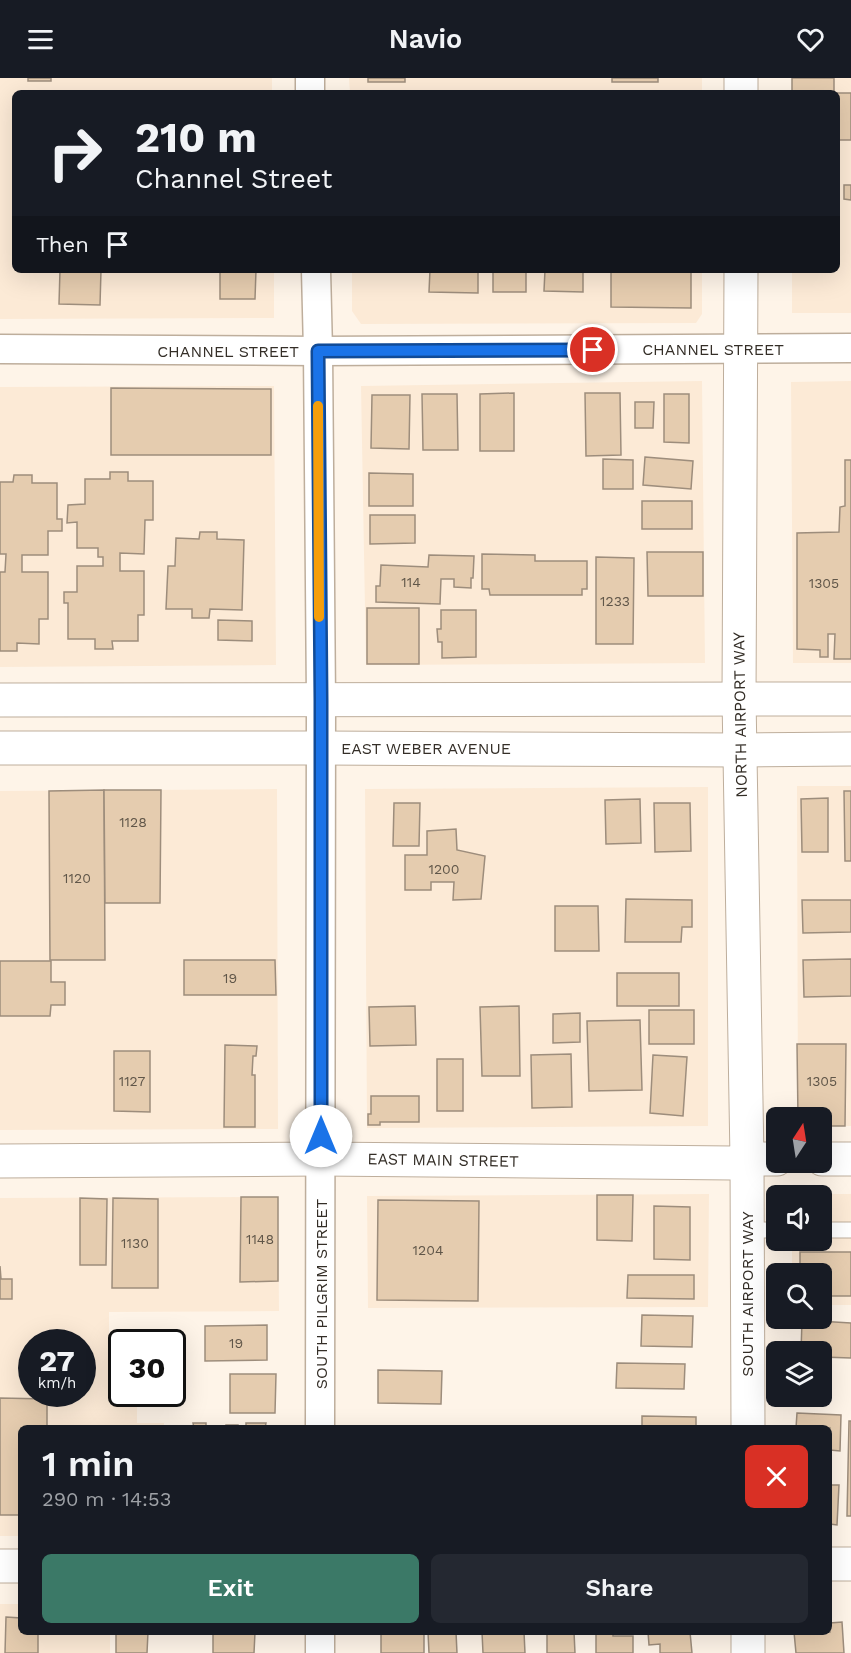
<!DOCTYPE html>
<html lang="en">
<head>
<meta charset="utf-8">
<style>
	body { margin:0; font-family:"Work Sans",sans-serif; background:#242831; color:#f1f3f6; height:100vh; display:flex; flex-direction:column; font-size:22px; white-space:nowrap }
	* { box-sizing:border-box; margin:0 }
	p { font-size:20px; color:#9ea1a6 }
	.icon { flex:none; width:33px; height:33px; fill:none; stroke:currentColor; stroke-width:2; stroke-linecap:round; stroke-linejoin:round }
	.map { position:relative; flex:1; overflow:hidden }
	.drawer { position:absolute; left:18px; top:1347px; width:814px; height:210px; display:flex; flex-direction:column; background:#171b24; border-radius:9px; box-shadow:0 6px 24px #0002 }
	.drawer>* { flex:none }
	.banner { position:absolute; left:12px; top:12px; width:828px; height:183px; border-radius:9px; box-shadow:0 6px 24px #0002; background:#171b24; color:#f1f3f6; overflow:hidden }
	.needle { width:39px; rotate:12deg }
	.buttons { position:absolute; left:766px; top:1029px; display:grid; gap:12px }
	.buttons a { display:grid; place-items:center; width:66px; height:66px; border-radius:9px; background:#171b24; box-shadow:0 6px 24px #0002; font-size:30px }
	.speed { position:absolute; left:18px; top:1251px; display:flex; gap:12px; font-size:30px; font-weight:700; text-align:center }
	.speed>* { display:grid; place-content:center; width:78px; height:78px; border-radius:50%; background:#171b24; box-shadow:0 6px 24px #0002; line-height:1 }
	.speed small { font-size:15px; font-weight:400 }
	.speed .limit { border:3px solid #111; border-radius:9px; background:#fff; color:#111 }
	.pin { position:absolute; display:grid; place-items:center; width:51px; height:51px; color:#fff; margin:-26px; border:3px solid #fff; border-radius:50%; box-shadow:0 2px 6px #0007 }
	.me { position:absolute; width:66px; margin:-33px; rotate:0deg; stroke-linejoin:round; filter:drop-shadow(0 0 4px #0008) }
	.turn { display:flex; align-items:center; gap:21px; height:126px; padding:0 24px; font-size:27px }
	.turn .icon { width:78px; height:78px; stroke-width:2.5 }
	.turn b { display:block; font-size:42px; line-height:51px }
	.then { display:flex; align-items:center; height:57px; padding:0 24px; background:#0003; gap:12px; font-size:22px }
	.round { display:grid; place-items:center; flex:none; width:63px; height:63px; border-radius:9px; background:#242831 }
	.summary { display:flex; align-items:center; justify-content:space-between; height:102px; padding:0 24px }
	h1 { font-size:36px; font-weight:600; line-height:45px }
	.cta { display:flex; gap:12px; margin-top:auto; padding:12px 24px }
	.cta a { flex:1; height:69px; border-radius:9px; background:#3b7967; color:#fff; font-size:24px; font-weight:600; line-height:69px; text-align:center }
	.cta a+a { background:#242831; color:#f1f3f6 }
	header { display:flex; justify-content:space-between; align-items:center; height:78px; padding:0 24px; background:#171b24; font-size:27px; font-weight:600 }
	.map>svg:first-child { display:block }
</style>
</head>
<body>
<header><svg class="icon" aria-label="menu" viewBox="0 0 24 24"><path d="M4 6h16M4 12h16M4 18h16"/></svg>Navio<svg class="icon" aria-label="heart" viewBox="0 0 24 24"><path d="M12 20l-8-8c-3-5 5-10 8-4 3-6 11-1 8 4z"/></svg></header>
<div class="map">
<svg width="851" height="1575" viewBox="0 0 851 1575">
	<rect width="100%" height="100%" fill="#fef4e8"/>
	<g fill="#fcead6" fill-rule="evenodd">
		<path d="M0 0H272V15H15V192H274V240L0 241Z"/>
		<path d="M349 0H702V15H350Z"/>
		<path d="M792 0H851V235H792V192H837V15H792Z"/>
		<path d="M352 192H702V236L696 245 361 246 352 233Z"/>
		<path d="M702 303 705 585 366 587 361 308Z"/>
		<path d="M851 303V585H793L791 304Z"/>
		<path d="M274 308 276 587 0 589V309Z"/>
		<path d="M797 708H851V1048H822V1040L798 1039Z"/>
		<path d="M708 709V1048L367 1050 365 711Z"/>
		<path d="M277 711 278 1051 0 1052V713Z"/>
		<path d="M709 1116 708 1229 368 1230 367 1118Z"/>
		<path d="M791 1116H851V1227H822V1196L792 1195V1163L822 1162V1118H791Z"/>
		<path d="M278 1119 279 1233 109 1234V1289H121L122 1316H137V1345H164V1350H21V1458H0V1120ZM32 1264H82V1316H32Z"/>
		<path d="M0 1526H21V1554H110V1575H0Z"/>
	</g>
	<g fill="#e5ccaf" stroke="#9d8d7c" stroke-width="1.5">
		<rect x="28" y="0" width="23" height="3"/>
		<rect x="368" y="0" width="37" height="4"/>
		<rect x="612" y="0" width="46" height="4"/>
		<rect x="792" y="0" width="42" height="15"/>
		<path d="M98 13V15H52V14Z"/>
		<path d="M693 14V15H623Z"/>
		<rect x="837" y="15" width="14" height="47"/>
		<path d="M844 107H851V122L844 121Z"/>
		<path d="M60 192H101L100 227 59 226Z"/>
		<path d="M220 192H256L255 221H220Z"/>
		<path d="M430 192H478V215L429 214Z"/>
		<rect x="493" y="192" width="33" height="22"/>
		<path d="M545 192H583V214L544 213Z"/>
		<path d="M611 192H642V194H662V192H691V230L611 229Z"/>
		<path d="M111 310 271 311V377H111Z"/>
		<path d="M514 315V373H480V316Z"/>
		<path d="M585 315H620L621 377 586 378Z"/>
		<path d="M422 316H457L458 372H423Z"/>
		<path d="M664 316H689V365L664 364Z"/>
		<path d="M372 317H410L409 371 371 370Z"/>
		<path d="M635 324H654L653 350H635Z"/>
		<path d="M645 379 693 383 691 411 643 407Z"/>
		<path d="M603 381 633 382V411H603Z"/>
		<path d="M845 382H851V581H834L835 556H828V579H820V572L797 571V455L839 454 840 429 845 428Z"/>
		<path d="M110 394H128V403H153V442H145L144 476 120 475V493H144V537H138V563H112L113 571H95V561H68V525H64V514H77V488H103V479H98V470H77V444L67 445 68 427 85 426V401H110Z"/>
		<path d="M369 395 413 396V428H369Z"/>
		<path d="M14 397H32V405H57V441H62V453H48V477H22V494H48V541H39V566L17 565V573H0V494H5L6 476H0V404H13Z"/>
		<rect x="642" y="423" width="50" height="28"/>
		<path d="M370 437H415V465L370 466Z"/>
		<path d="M200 454H217V461L244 462 242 532 210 531 209 540H192V531H166L168 488H175L176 460 199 461Z"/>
		<path d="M647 474H703V518H648Z"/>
		<path d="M482 476 535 477V483H587V511H582V517H490L489 511H482Z"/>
		<path d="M429 477 474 478 473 500H471V510L454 509V501H441L440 526 376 524V508H380L381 487 428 489Z"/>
		<path d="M596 479 634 480 633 566H596Z"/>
		<rect x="367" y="530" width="52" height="56"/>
		<path d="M441 532H476V579L442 580V564H438L437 551H441Z"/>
		<path d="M218 542 252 543V563L218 562Z"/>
		<path d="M104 712 105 882H50L49 713Z"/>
		<path d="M104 712H161L160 825H105Z"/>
		<path d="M844 713H851V783H845Z"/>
		<path d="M828 720V774H802L801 721Z"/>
		<path d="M640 721 641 765 606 766 605 722Z"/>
		<path d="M394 725H420L419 768H393Z"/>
		<path d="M654 725H690L691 773 655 774Z"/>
		<path d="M456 751 457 772 485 778 481 821 453 822 454 804H431V812H405V777H427V753Z"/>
		<path d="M626 821 692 822V849H682L681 864H625Z"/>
		<path d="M802 822H851V854L803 855Z"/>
		<path d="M555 828H598L599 873H555Z"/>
		<path d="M851 881V918L804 919 803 882Z"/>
		<path d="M184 882H275L276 917H184Z"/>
		<path d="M0 883H51V904H65V927H51L50 938H0Z"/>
		<rect x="617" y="895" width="62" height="33"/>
		<path d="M415 928 416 967 370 968 369 929Z"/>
		<path d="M519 928 520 998H482L480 929Z"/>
		<rect x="649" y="932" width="45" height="34"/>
		<path d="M580 935V964L553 965V936Z"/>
		<path d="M640 942 642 1012 589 1013 587 943Z"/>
		<path d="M797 966H846L845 1048H822V1040H798Z"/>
		<path d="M225 967 257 968 256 978H253L252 997H255V1049H224Z"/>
		<path d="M114 973H150V1034L114 1033Z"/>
		<path d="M571 976 572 1029 532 1030 531 977Z"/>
		<path d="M653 977 687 979 683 1038 650 1035Z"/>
		<rect x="437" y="981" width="26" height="52"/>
		<path d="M371 1018H419V1044H380V1047H368V1036H371Z"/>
		<path d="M597 1117H633L632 1163 597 1162Z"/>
		<path d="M241 1119H278V1203L240 1204Z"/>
		<path d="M80 1120 107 1121 106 1187H80Z"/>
		<path d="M113 1120 158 1121V1210H112Z"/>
		<path d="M378 1122 479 1123 478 1223 377 1222Z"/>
		<path d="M654 1128 690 1129V1182L654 1181Z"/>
		<path d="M800 1174H851V1218H822V1196H800Z"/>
		<path d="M0 1188 1 1201H12V1221H0Z"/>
		<path d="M628 1197H694V1221L627 1220Z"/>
		<path d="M642 1237 693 1238 692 1269 641 1268Z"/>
		<path d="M802 1242 851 1245V1280L822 1279V1274H801Z"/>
		<path d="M267 1247V1282L205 1283V1248Z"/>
		<path d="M617 1285 685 1286 684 1311 616 1310Z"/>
		<path d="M378 1292 442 1293 441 1326 378 1325Z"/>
		<path d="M230 1296H276L275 1335H230Z"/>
		<path d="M0 1320 47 1321V1350H21V1437H0Z"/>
		<path d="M797 1335 841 1337 840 1373 830 1372V1350H796Z"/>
		<path d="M642 1338 696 1339V1350H642Z"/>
		<path d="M849 1343H851V1438H847Z"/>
		<path d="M193 1345H206V1350H194Z"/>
		<path d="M246 1345H266L265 1350H246Z"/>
		<rect x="226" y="1347" width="12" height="3"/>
		<path d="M830 1407H839L837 1447 830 1446Z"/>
		<path d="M6 1539 21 1540V1554H38V1575H5Z"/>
		<path d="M842 1544 844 1575H796L794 1554H830V1545Z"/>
		<path d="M116 1554H148L147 1575H116Z"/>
		<path d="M213 1554H255L254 1575H213Z"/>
		<rect x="381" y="1554" width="43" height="21"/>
		<path d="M428 1554H456L457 1575H429Z"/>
		<path d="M482 1554H524L525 1575H483Z"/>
		<path d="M547 1554H574L575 1575H547Z"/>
		<path d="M596 1554H613V1558H633V1575H596Z"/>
		<path d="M648 1554H690L692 1575H660V1566L649 1567Z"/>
	</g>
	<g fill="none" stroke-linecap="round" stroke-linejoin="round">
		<defs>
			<g id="service">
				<path d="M747 1152H777"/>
				<path d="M822 1152H851"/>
			</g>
			<g id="minor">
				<path d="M310 0V15"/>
				<path d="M316 192 318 273 321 623 320 1350"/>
				<path d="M0 271 318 273 851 270"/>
				<path d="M320 1554V1575"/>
			</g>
			<g id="tertiary">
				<path d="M0 622 851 621"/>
				<path d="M0 670H320L740 672 851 671"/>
			</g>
			<g id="secondary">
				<path d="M741 0V15"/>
				<path d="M741 192 739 620 747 1081 748 1350"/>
				<path d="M822 1081H851"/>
				<path d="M0 1083 321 1081 732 1085 747 1081H777"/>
				<path d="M830 1486H851"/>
				<path d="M0 1488H21"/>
				<path d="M748 1575V1554"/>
			</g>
		</defs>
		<use href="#service" stroke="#beae9c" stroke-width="17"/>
		<use href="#minor" stroke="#beae9c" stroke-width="31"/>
		<use href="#tertiary" stroke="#beae9c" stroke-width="35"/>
		<use href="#secondary" stroke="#beae9c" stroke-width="35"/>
		<use href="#service" stroke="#fff" stroke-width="15"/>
		<use href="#minor" stroke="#fff" stroke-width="28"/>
		<use href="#tertiary" stroke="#fff" stroke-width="33"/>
		<use href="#secondary" stroke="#fff" stroke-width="33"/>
	</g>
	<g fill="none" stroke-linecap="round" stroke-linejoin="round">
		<defs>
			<path id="route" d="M321 1058V623L318 273 593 272"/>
		</defs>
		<use href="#route" stroke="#114b97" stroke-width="15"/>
		<use href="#route" stroke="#1a73e8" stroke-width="10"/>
		<path stroke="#f59e0b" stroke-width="10" d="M318 328 319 539"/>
	</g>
	<g text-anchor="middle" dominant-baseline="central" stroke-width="4.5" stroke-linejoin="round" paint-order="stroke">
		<g font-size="14" fill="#605649">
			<text x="411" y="504">114</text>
			<text x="824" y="505">1305</text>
			<text x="615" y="523">1233</text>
			<text x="133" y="744">1128</text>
			<text x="444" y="791">1200</text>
			<text x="77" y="800">1120</text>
			<text x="230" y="900">19</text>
			<text x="132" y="1003">1127</text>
			<text x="822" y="1003">1305</text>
			<text x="260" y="1161">1148</text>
			<text x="135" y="1165">1130</text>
			<text x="428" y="1172">1204</text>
			<text x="236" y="1265">19</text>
		</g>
		<g font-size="16" fill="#342e27" stroke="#fff">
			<text x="713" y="271">CHANNEL STREET</text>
			<text x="228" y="273">CHANNEL STREET</text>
			<text transform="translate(740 637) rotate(-91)">NORTH AIRPORT WAY</text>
			<text x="426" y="670">EAST WEBER AVENUE</text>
			<text transform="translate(443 1082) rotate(1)">EAST MAIN STREET</text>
			<text transform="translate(321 1216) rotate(-90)">SOUTH PILGRIM STREET</text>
			<text transform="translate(747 1216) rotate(-90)">SOUTH AIRPORT WAY</text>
		</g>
	</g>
</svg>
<div class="buttons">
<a><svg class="needle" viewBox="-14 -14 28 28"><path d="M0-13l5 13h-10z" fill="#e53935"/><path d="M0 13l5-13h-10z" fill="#9ea1a6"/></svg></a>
<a><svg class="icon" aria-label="sound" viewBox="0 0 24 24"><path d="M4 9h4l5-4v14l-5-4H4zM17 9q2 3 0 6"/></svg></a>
<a><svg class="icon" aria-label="search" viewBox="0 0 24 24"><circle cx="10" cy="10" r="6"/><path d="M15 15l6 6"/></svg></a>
<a><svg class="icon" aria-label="layers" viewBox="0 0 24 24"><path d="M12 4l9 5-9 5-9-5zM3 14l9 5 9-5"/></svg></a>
</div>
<div class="speed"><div>27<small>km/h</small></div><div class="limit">30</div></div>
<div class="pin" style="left:593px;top:272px;background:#d93025"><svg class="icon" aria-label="arrive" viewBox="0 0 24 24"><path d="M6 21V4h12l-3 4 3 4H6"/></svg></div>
<svg class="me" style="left:321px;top:1058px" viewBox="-20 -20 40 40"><circle r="19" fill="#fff"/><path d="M0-13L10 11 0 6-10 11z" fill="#1a73e8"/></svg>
<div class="banner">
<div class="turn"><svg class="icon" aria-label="right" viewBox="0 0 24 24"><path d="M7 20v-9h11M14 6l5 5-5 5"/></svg><div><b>210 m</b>Channel Street</div></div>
<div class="then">Then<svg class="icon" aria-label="arrive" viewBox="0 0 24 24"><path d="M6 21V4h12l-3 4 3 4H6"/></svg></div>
</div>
<section class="drawer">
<div class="summary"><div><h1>1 min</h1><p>290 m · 14:53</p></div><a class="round" style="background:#d93025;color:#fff"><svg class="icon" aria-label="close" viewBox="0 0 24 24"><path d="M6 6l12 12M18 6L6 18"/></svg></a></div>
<div class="cta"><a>Exit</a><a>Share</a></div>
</section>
</div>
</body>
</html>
